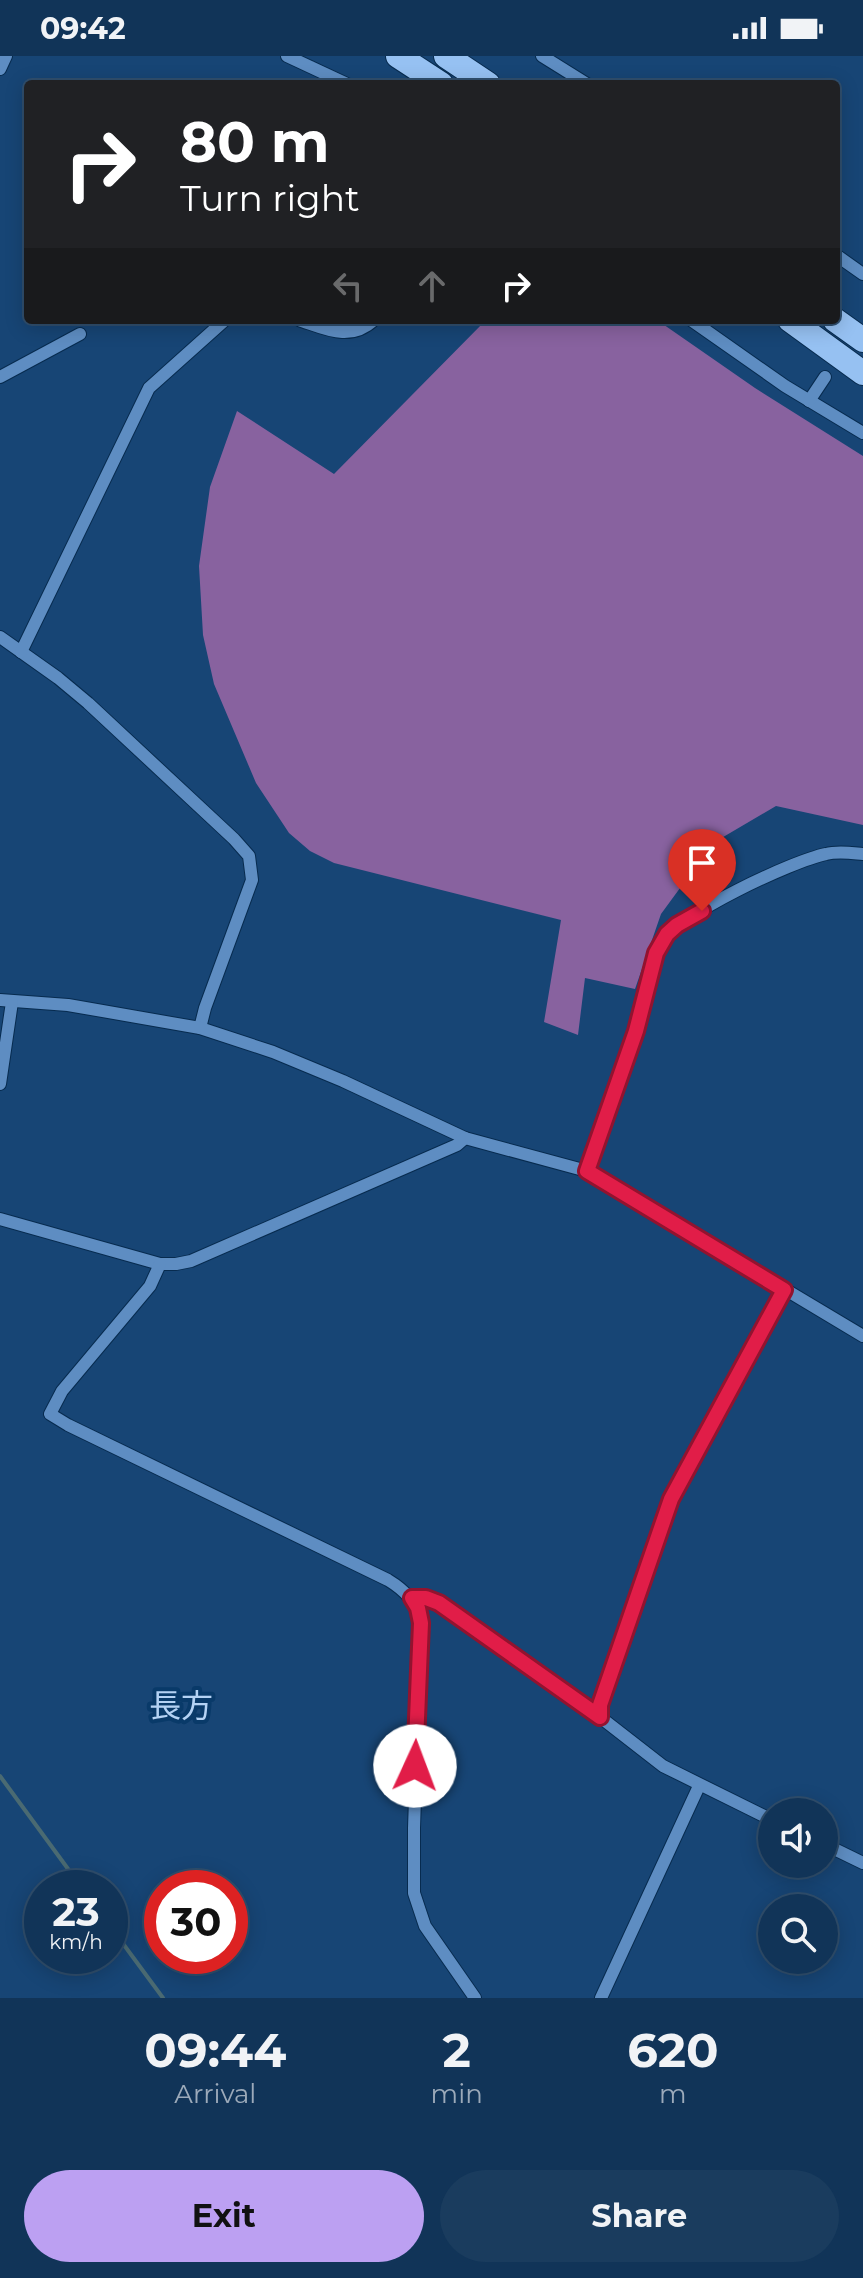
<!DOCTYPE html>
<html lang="en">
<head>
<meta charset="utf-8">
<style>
	body { margin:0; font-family:Montserrat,"Noto Sans JP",sans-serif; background:#1a3c5e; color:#f1f3f6; height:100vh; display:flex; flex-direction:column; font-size:30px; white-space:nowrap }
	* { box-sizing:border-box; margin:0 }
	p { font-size:26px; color:#9caaba }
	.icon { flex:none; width:44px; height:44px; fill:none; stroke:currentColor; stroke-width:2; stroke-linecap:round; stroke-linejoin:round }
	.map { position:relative; height:1942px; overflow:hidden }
	.drawer { display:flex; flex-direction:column; background:#113458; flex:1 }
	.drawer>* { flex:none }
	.guide { position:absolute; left:24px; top:24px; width:816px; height:244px; border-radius:8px; box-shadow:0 4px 20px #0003,0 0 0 2px #304f6e; background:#202124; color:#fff; overflow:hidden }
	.fabs { position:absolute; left:758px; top:1742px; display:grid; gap:16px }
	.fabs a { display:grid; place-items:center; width:80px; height:80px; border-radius:50%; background:#113458; box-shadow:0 4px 20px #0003,0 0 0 2px #304f6e; font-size:40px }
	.speed { position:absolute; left:24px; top:1814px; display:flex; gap:16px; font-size:40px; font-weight:700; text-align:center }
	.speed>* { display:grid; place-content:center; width:104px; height:104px; border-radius:50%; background:#113458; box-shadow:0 4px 20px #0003,0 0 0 2px #304f6e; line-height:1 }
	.speed small { font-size:20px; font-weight:400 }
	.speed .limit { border:12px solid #d22; background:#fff; color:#111 }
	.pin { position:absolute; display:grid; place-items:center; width:68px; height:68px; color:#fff; margin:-82px -34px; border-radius:50% 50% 50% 0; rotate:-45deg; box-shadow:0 0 8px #0007 }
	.pin .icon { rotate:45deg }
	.me { position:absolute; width:88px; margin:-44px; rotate:2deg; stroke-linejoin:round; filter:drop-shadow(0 0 6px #0008) }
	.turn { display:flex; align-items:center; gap:28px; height:168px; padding:0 24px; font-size:36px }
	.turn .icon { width:104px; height:104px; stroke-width:2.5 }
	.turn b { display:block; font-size:56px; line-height:68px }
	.lanes { display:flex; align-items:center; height:76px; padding:0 24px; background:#0003; justify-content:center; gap:40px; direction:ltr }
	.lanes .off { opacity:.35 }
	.eta { display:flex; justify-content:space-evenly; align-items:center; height:136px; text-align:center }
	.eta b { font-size:48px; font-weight:700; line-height:56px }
	.primary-button { display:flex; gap:16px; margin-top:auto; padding:16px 24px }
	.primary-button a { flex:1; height:92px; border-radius:48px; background:#bca0f2; color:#111; font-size:32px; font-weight:700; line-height:92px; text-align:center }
	.primary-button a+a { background:#1a3c5e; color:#f1f3f6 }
	.status { display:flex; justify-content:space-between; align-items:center; height:56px; padding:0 40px; background:#113458; direction:ltr }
	.status svg { height:22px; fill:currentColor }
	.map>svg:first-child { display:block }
</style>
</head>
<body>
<div class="status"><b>09:42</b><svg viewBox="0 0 49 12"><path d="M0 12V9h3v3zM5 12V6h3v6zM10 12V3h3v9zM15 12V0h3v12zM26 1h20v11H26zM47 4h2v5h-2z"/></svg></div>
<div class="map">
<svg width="863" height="1942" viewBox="0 0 863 1942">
	<rect width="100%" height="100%" fill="#174575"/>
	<path fill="#88629f" d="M486 264H657L755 332 863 400V769L776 750 713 787 661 858 635 933 585 922 578 979 544 966 561 864 334 807 310 795 289 777 256 727 214 628 203 579 199 510 210 431 237 355 334 418Z"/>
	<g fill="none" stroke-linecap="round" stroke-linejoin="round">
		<g stroke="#4a6a72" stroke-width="4">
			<path d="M0 1720 82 1832"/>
			<path d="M110 1870 163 1942"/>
		</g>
		<defs>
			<g id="street">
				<path d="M287 0 347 28"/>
				<path d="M542 0 587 28"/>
				<path d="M0 13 6 0"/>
				<path d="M836 199 863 218"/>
				<path d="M299 264C326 273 350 286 374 264"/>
				<path d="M691 264 785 330 863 377"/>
				<path d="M0 321 80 278"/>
				<path d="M809 345 825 321"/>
				<path d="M0 581 58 622 88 647 234 783 249 800 252 824 205 952 200 972"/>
				<path d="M21 596 149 332 225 264"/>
				<path d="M0 944 68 949 200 972 273 996 343 1025 465 1082 587 1115 863 1280"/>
				<path d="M0 1028 12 946"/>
				<path d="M587 1115C603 1069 621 1023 635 976 644 948 646 913 661 887 677 859 792 805 826 798 838 795 851 797 863 798"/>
				<path d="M0 1163 160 1208H176L191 1205 457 1089 465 1082"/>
				<path d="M160 1208 150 1230 62 1335 50 1358 68 1369 388 1524C406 1535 416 1546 421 1567L414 1772V1837L425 1870 475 1942"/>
				<path d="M412 1542H426L439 1547 600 1661"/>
				<path d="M772 1764 663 1710 600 1661V1649L671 1443 784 1234"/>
				<path d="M824 1788 863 1807"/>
				<path d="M601 1942 699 1730"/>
			</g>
			<g id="highway">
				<path d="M398 0 441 28"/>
				<path d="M446 0 488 28"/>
				<path d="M790 264 863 317"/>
				<path d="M835 264 863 284"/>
			</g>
		</defs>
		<use href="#street" stroke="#072b4f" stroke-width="14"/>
		<use href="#highway" stroke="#072b4f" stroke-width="26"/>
		<use href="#street" stroke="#5e8dc2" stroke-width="12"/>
		<use href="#highway" stroke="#96c1f2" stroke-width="24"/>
	</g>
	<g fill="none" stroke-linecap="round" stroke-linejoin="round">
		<defs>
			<path id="route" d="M415 1710 421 1567 418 1552 412 1542H426L439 1547 600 1661V1649L671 1443 784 1234 587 1115 636 975 656 897 667 878 677 869 702 855"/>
		</defs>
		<use href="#route" stroke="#92132f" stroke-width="20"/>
		<use href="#route" stroke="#e11d48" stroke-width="14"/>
	</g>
	<g text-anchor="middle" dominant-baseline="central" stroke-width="8" stroke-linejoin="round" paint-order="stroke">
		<g font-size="32" fill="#b4d2f4" stroke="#093a69">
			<text x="181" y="1649">長方</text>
		</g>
	</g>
</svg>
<div class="fabs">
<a><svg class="icon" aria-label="sound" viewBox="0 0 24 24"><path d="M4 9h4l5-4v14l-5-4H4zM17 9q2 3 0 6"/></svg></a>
<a><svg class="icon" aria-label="search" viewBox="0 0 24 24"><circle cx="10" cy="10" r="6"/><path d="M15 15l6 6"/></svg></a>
</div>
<div class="speed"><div>23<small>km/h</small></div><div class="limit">30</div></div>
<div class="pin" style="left:702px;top:855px;background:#d93025"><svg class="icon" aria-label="arrive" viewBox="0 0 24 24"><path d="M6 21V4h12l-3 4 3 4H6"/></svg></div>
<svg class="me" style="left:415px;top:1710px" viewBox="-20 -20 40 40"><circle r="19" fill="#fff"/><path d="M0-13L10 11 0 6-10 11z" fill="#e11d48"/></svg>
<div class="guide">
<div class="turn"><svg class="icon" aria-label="right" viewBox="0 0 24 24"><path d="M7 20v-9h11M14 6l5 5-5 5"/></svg><div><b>80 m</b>Turn right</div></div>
<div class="lanes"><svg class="icon off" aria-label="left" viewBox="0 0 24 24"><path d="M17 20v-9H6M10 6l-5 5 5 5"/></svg><svg class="icon off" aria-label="ahead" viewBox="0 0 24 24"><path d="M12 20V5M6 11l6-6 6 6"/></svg><svg class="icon" aria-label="right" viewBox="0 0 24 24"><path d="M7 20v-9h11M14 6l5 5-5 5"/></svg></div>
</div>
</div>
<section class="drawer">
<div class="eta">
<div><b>09:44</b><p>Arrival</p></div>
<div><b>2</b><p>min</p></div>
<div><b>620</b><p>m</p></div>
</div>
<div class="primary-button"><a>Exit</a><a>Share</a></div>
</section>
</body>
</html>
